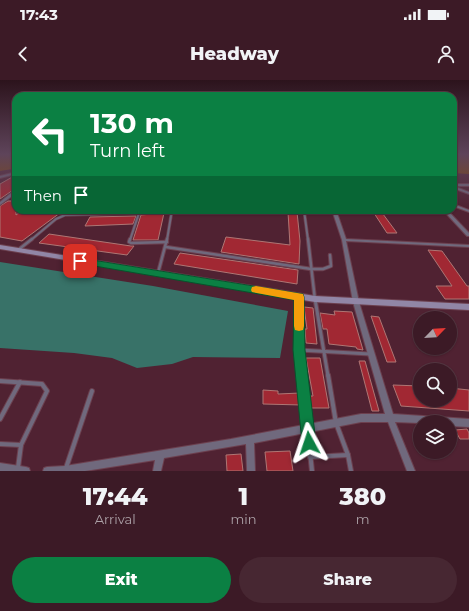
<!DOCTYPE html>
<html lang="en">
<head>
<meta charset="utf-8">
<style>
	body { margin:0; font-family:Montserrat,sans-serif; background:#472732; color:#f1f3f6; height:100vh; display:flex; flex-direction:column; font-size:15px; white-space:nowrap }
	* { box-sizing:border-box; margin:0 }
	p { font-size:13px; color:#aca1a7 }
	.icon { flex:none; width:22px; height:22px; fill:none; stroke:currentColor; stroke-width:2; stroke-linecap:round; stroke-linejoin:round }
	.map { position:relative; height:391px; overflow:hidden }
	.sheet { display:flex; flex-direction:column; background:#3c1a26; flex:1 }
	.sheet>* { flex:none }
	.guide { position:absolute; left:12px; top:12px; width:445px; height:122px; border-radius:12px; box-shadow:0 1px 3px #0004,0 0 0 1px #553843; background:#0b8043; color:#fff; overflow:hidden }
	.needle { width:26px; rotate:65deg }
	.fabs { position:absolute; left:413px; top:231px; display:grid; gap:8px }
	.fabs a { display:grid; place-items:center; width:44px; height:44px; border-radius:50%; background:#3c1a26; box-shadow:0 1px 3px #0004,0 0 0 1px #553843; font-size:20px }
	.pin { position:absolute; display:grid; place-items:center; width:34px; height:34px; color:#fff; margin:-17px; border-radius:8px; box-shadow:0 2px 6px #0006 }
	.me { position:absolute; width:44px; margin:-22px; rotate:355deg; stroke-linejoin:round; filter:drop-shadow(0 0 3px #0008) }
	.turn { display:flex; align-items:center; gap:14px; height:84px; padding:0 12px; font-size:18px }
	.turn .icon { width:52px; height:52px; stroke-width:2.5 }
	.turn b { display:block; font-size:28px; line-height:34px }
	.then { display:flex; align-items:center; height:38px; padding:0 12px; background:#0003; gap:8px; font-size:15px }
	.eta { display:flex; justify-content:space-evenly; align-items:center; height:68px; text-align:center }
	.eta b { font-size:24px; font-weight:800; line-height:28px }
	.cta { display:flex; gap:8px; margin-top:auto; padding:8px 12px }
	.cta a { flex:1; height:46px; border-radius:24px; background:#0b8043; color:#fff; font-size:16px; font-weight:800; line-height:46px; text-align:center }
	.cta a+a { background:#472732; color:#f1f3f6 }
	.status { display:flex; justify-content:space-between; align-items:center; height:28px; padding:0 20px; background:#3c1a26; direction:ltr }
	.status svg { height:11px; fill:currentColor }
	header { display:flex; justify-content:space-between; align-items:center; height:52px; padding:0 12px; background:#3c1a26; font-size:18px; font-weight:800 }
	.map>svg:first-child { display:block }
</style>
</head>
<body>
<div class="status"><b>17:43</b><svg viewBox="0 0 49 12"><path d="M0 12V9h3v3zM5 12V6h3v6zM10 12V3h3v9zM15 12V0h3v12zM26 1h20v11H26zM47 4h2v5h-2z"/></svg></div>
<header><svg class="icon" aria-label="back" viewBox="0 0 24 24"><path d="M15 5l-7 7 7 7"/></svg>Headway<svg class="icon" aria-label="person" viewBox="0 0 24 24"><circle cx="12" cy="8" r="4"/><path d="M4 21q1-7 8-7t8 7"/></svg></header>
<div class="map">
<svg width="469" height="391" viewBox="0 0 469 391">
	<rect width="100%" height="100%" fill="#502232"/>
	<g fill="#844902">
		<path d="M0 74H16V83L13 84 12 89 0 91Z"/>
		<path d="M453 74H469V94L453 93Z"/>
	</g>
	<path fill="#387268" d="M0 182 153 206 288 231 280 278 193 277 172 284 137 288 112 278 74 273 0 268Z"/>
	<g fill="#a12833" stroke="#ae7674">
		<path d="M14 96H16V108L0 119V104Z"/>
		<path d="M8 121H16V135L23 130 46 134 49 130H64L22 161 0 157V126Z"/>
		<path d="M372 130H380L397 153H387Z"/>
		<path d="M288 132H297L300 161 299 184 221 172 226 157 290 165Z"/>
		<path d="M164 133 158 160H133L141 135Z"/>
		<path d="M136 136 133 144 85 146 90 137Z"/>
		<path d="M49 154 131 166H134L127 175 39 163Z"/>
		<path d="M428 170 442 171 467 206H469V219H445L436 206H452Z"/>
		<path d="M180 173 298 190 297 204 174 184Z"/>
		<path d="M304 227 313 228 317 264 306 263 305 249H307Z"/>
		<path d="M334 231 352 232 363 270 357 269 356 267 329 264 327 249H323L320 233 335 235Z"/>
		<path d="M371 236 379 237 396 282H387Z"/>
		<path d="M306 278H320L329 328H309L308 316H313Z"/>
		<path d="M359 281H365L379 331H372Z"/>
		<path d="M393 305 420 306V320H450V308L469 310V331L401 326Z"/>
		<path d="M263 310 278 311V314L300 313 302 325 263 324Z"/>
		<path d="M467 349 469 353V359H460L455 350Z"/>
		<path d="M290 371 293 391H267L265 372Z"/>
		<path d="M241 374 243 391H227L226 375Z"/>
	</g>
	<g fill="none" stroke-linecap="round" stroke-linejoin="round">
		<defs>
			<g id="lane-far3">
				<path d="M304 130 308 160"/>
				<path d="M31 160 56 139 65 135 139 133 174 130"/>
				<path d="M130 160 139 133"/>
				<path d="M167 160 172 130"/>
			</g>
			<g id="lane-far2">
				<path d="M130 159 129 162 131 163 167 162"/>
				<path d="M308 159 315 220"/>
				<path d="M166 167 311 189H323L331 186 330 175"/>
				<path d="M18 170 32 159"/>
				<path d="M158 193 167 159"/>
				<path d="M299 217V220"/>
			</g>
			<g id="lane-far1">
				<path d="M299 219V270L302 296"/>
				<path d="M315 219 328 296"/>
				<path d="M299 270 370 274"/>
			</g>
			<g id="lane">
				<path d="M302 295 312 391"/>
				<path d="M328 295 336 343 348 375 351 391"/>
				<path d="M0 301 42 304 47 311 21 365 18 388"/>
				<path d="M0 339 20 302"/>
				<path d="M0 364 21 365"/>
				<path d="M310 377 348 375"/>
				<path d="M66 388 92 311"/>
			</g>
			<g id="street">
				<path d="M16 92V94L0 98V96Z"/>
				<rect x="453" y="104" width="16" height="2"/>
				<path d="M453 106 469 112V114L453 108Z"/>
				<path d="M15 110H16V113L0 125V122Z"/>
				<path d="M453 124 469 130V132L453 126Z"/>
				<path d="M332 130H336L346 159 469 165V167L346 161 359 222 393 334 469 339V347L450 346V342H420V343L395 342 415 391H407L388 342H361L254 363 255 391H247L246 364 164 378 161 391H153L155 380 85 391H43L44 388 47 387 65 386 231 359 361 334H385L353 222 342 160Z"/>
				<path d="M443 130H447L469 153V156H467Z"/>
				<path d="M0 383 26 387 29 388 30 391H0Z"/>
			</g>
			<path id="secondary" d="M0 165 315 216 469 224V230L315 222 0 169Z"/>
		</defs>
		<use href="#lane-far3" stroke="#6c404f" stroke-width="3.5"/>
		<use href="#lane-far2" stroke="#6c404f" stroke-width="4.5"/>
		<use href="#lane-far1" stroke="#6c404f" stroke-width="5"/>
		<use href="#lane" stroke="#6c404f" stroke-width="6"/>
		<use href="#street" stroke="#6c404f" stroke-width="2"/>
		<use href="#secondary" stroke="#6c404f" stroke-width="2"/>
		<use href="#lane-far3" stroke="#70697d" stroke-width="2"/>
		<use href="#lane-far2" stroke="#70697d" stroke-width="2.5"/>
		<use href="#lane-far1" stroke="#70697d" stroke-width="3"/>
		<use href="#lane" stroke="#70697d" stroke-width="4"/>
		<use href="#street" fill="#70697d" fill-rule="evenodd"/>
		<use href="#secondary" fill="#9186a6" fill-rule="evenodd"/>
	</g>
	<linearGradient id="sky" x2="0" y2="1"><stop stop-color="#2c131c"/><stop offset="0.58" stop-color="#5e445a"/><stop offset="1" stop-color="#5e445a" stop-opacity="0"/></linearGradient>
	<rect width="469" height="128" fill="url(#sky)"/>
	<path fill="#0b8043" stroke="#07532c" d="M80 178 303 214 304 217 305 270 316 363 314 368 309 370 304 368 302 363 293 270 294 220 77 183 76 181 77 179Z"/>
	<path fill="#f59e0b" d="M256 206 303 214 304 217V246L303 250 299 251 295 250 294 246V220L252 212 251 210 252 207Z"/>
</svg>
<div class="fabs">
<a><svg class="needle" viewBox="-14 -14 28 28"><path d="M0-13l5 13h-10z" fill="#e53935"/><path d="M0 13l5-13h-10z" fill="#aca1a7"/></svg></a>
<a><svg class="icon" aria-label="search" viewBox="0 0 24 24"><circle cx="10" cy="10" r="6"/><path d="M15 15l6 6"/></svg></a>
<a><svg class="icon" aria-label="layers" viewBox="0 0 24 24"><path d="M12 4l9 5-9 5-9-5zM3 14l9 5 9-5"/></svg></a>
</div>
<div class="pin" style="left:80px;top:181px;background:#d93025"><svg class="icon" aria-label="arrive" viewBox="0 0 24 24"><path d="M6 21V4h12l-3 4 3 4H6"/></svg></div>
<svg class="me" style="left:309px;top:363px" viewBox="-20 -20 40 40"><path d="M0-17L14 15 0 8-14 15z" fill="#0b8043" stroke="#fff" stroke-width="4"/></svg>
<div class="guide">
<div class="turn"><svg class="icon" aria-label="left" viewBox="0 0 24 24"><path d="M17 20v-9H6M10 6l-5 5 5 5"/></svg><div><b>130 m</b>Turn left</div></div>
<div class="then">Then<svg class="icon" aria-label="arrive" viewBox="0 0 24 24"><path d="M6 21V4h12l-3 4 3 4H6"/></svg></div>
</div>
</div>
<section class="sheet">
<div class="eta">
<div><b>17:44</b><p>Arrival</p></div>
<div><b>1</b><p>min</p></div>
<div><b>380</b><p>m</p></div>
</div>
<div class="cta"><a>Exit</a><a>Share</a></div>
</section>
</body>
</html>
